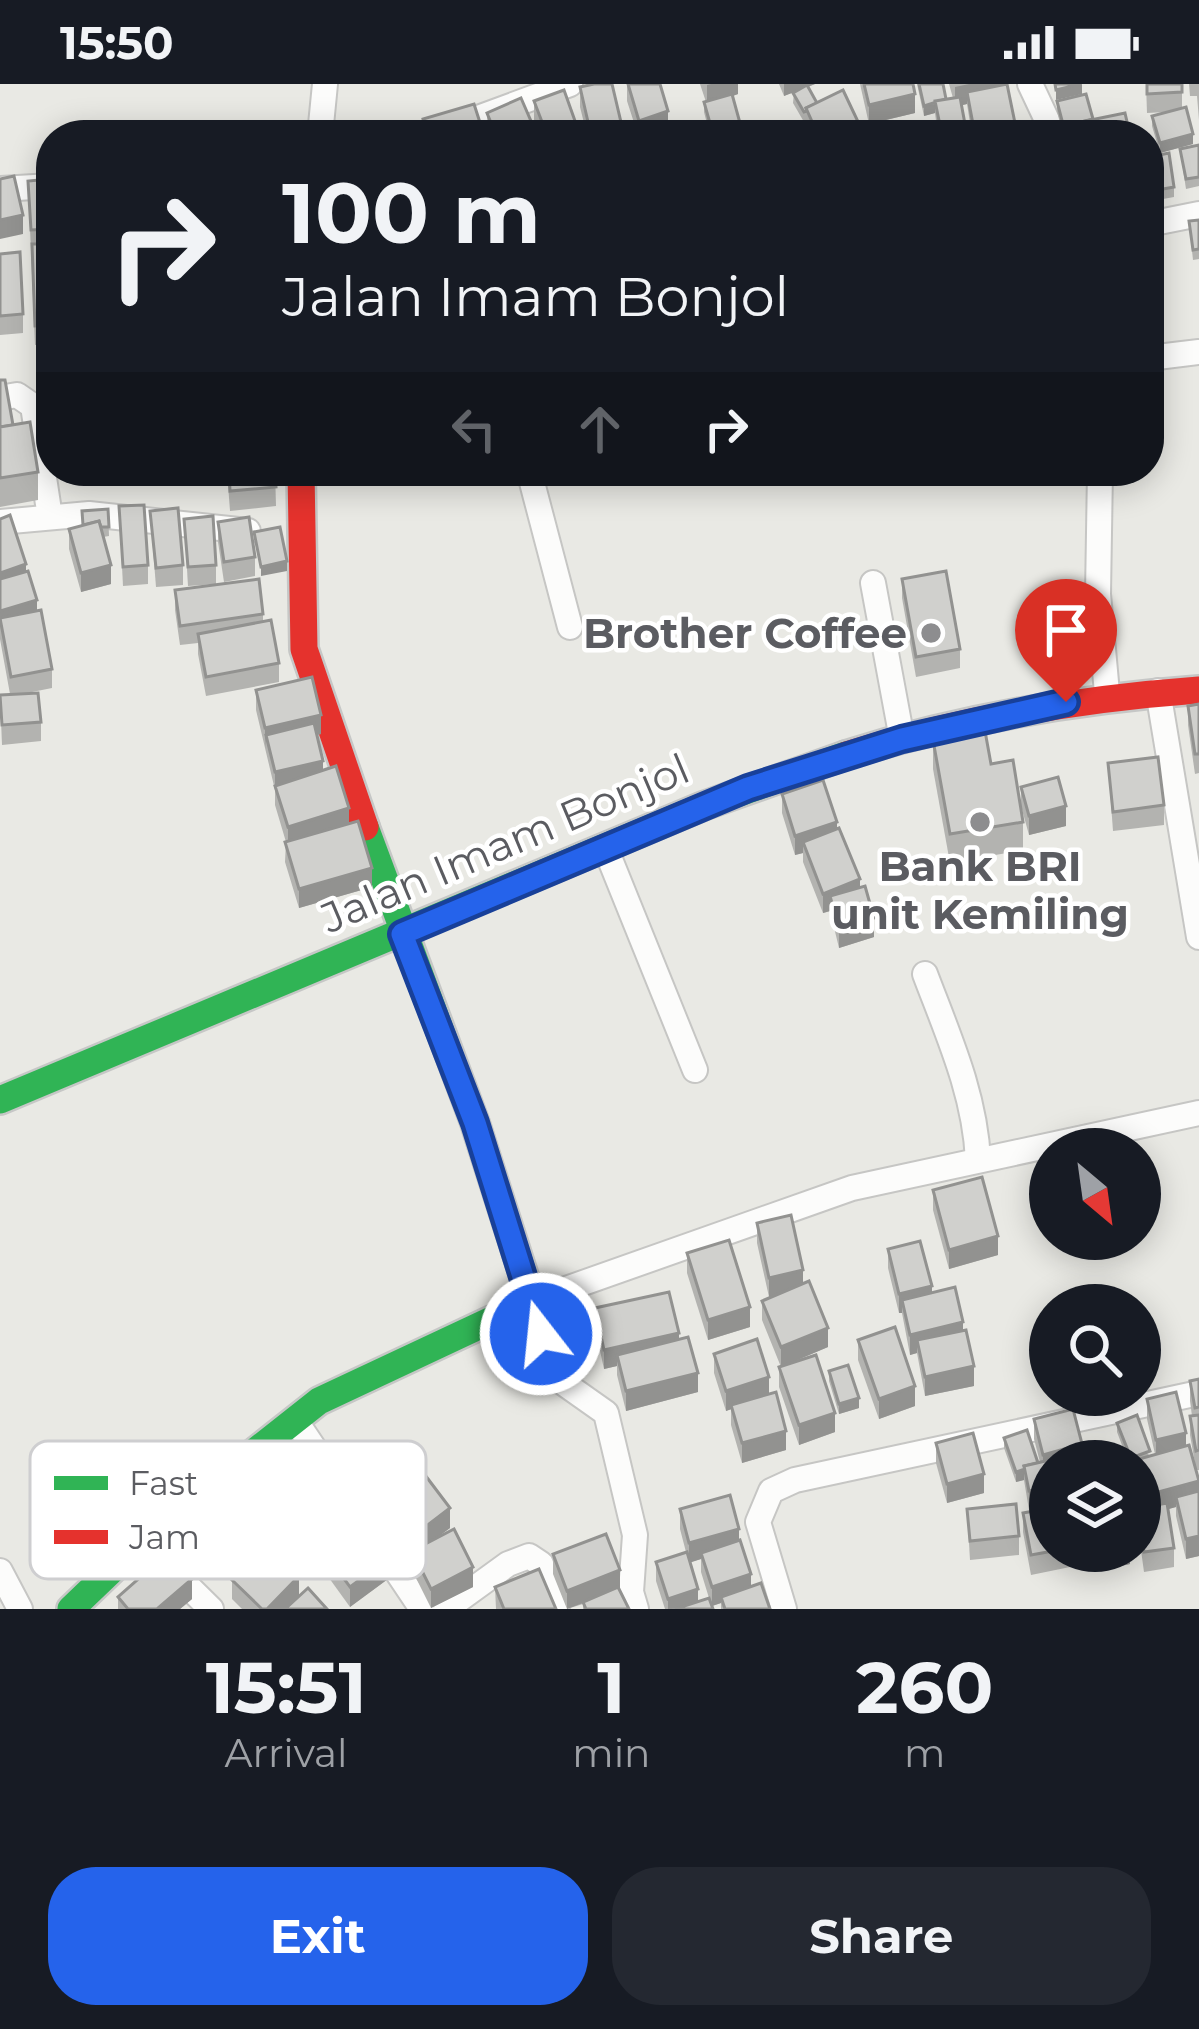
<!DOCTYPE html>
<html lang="en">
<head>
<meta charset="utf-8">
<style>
	body { margin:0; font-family:Montserrat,sans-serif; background:#242831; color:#f1f3f6; height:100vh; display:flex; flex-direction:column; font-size:45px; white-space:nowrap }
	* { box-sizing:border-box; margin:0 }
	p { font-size:39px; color:#9ea1a6 }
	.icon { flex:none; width:66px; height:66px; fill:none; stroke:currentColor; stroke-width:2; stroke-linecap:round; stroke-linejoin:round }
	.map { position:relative; height:1525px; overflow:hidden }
	.drawer { display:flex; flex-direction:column; background:#171b24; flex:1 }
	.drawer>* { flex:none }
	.banner { position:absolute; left:36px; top:36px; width:1128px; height:366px; border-radius:48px; box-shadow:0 6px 30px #0003; background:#171b24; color:#f1f3f6; overflow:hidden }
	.needle { width:78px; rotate:151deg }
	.controls { position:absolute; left:1029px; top:1044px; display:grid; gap:24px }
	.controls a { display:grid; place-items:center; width:132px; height:132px; border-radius:50%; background:#171b24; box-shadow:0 6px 30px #0003; font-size:60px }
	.pin { position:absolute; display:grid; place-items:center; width:102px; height:102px; color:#fff; margin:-123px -51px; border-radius:50% 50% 50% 0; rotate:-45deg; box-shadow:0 0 12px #0007 }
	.pin .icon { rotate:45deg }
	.me { position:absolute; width:132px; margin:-66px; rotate:344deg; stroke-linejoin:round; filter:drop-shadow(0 0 9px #0008) }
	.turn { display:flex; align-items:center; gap:42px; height:252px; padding:0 48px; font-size:54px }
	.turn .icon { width:156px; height:156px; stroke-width:2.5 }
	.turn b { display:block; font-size:84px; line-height:102px }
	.lanes { display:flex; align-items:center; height:114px; padding:0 48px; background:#0003; justify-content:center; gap:60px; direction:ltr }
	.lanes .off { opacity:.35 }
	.eta { display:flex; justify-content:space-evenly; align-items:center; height:204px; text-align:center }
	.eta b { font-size:72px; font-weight:700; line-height:84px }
	.primary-button { display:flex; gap:24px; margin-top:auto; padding:24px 48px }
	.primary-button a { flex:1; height:138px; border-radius:48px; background:#2563eb; color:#fff; font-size:48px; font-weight:700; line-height:138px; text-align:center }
	.primary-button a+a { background:#242831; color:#f1f3f6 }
	.status { display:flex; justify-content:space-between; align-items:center; height:84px; padding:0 60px; background:#171b24; direction:ltr }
	.status svg { height:33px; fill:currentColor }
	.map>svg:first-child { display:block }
</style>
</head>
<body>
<div class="status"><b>15:50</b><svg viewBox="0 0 49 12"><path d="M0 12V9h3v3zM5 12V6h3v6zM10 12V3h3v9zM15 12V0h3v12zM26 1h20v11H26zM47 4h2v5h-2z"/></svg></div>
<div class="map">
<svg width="1199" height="1525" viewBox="0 0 1199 1525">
	<rect width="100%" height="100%" fill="#e9e9e4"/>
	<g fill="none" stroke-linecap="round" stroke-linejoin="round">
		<defs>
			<g id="street">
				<path d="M1030 0 1054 51"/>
				<path d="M320 51 325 0"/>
				<path d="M432 51 570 0"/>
				<path d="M0 105 51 102"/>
				<path d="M1149 140 1199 130"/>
				<path d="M1149 274 1199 268"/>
				<path d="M0 314 17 311 33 322 50 433"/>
				<path d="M529 387 570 543"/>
				<path d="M1100 387 1098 510 1107 609"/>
				<path d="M0 438 89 430 248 447"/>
				<path d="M873 499 902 655"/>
				<path d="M1158 607 1199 853"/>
				<path d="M605 763 695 986"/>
				<path d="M925 890C948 951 975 1010 978 1076"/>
				<path d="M295 1336 422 1525"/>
				<path d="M142 1457 211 1525"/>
				<path d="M0 1487 20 1525"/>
				<path d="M446 1525 508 1480 529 1472 541 1480 557 1525"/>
				<path d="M636 1525 631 1508 635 1451 606 1329 555 1293 532 1217 852 1104 1199 1029"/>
				<path d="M784 1525 758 1438 771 1407 795 1396 1199 1309"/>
			</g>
			<g id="fast">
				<path d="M0 1016 703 722 846 671"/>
				<path d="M71 1525 142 1457 319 1317 532 1217 475 1039 365 743"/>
			</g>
			<g id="jam">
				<path d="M301 387 304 565 365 743"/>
				<path d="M846 671C962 634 1077 615 1199 606"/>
			</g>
		</defs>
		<use href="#street" stroke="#c6c6c4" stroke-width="28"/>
		<use href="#fast" stroke="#c6c7c6" stroke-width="32"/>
		<use href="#jam" stroke="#c6c7c6" stroke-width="32"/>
		<use href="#street" stroke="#fcfcfb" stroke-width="24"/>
		<use href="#fast" stroke="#30b455" stroke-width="27"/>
		<use href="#jam" stroke="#e5322d" stroke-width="27"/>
	</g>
	<g fill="#b3b3b0" fill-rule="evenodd">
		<path d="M627 0 668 46 674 51H638L627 17Z"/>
		<path d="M700 0H738V10L733 12 740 39 710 51 704 28V18H706Z"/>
		<path d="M779 0H815L808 3 817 19 861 51H809L806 44V37L804 38 793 19 794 8 784 12Z"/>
		<path d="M860 0H913L915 29 869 40Z"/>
		<path d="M917 0H943L946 15 953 14 949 0H999L1016 51H972L967 20 961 21 967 51H938L935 29 924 32Z"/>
		<path d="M1146 0H1182V24L1193 60 1160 69 1152 42V32L1166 28 1147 29Z"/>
		<path d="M1189 0H1199V36L1197 12H1190Z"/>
		<path d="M580 3 624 51H587L580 23Z"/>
		<path d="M534 17 580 51H540L534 37Z"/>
		<path d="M1057 17 1093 35 1130 51H1063L1057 27Z"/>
		<path d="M487 29 537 51H488Z"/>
		<path d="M1199 61V102L1186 105 1180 65Z"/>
		<path d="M1149 73 1174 103V113L1152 117 1149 98Z"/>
		<path d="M51 95V260L35 261 28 97Z"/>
		<path d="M1199 136V175L1193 176 1189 137Z"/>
		<path d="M0 170 23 230V249L0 251Z"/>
		<path d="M0 296 13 341 38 388V416L0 423Z"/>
		<path d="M79 387H135V393L80 397Z"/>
		<path d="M227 387H275L276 422 230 427Z"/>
		<path d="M119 422 148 481V500L123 502Z"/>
		<path d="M108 425 109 452 103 453 111 500 81 508 69 465V445L83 442Z"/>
		<path d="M150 427 183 481V501L156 503Z"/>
		<path d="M0 435 26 487 52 585V604L27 609 41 638V657L2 661 0 611 10 610 0 555Z"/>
		<path d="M184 435 216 481V500L188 502Z"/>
		<path d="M218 438 255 473V492L224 498 218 458Z"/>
		<path d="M902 495 960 565V584L916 593 902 514Z"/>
		<path d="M175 506 263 530V537L279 579V598L206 612 198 570V559L180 561 175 526Z"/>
		<path d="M256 606 321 650 316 651 323 686 349 740 372 803 299 824 285 778 286 758 275 721V706L256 626Z"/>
		<path d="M1199 620V689L1195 690 1188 641V622Z"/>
		<path d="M933 656 991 680 1023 738V766L950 779 933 685Z"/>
		<path d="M1108 679 1164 721V741L1113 747Z"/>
		<path d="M1021 703 1066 742 1029 751 1021 722Z"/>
		<path d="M782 710 837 745 860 803 874 853 839 864 830 827 823 829 803 778V769L795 771 782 729Z"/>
		<path d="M933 1106 998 1171 949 1185 933 1126Z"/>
		<path d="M757 1139 803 1200 828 1263 783 1282 835 1348 799 1361 779 1303V1283H781L762 1236V1217L774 1212 769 1213 757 1159Z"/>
		<path d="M888 1165 932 1209 963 1247 974 1302 925 1312 917 1269 910 1271 902 1229H899L888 1184Z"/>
		<path d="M687 1169 750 1243 708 1256 687 1189Z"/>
		<path d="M595 1224 679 1255 698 1308 626 1327 617 1291V1282L604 1285 595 1244Z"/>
		<path d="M858 1256 915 1322 879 1335 858 1276Z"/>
		<path d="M714 1270 769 1310 786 1366 742 1379 731 1341V1325L726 1327 714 1289Z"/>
		<path d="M829 1287 859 1324 839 1330 829 1297Z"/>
		<path d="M1199 1295V1386H1196L1199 1397V1472L1186 1475 1176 1432V1423L1168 1425 1174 1464V1483L1144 1488 1140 1459V1377H1128L1117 1348V1339L1150 1372 1155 1370 1147 1335V1315L1186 1362 1196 1385 1190 1351V1332H1192L1190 1317V1297Z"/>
		<path d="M1073 1325 1029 1426 1024 1396 1016 1398 1004 1364V1354L1040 1378 1034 1355V1335Z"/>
		<path d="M936 1359 984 1409 947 1419 936 1379Z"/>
		<path d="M381 1412 450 1444 437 1453 473 1503 431 1524 412 1486V1472L381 1432Z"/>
		<path d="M680 1425 739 1456 751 1503 770 1525H721V1519L712 1522 713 1525H665L656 1497V1478L686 1468 680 1445ZM701 1475V1488L709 1514 698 1518 690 1478Z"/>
		<path d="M967 1425 1019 1452V1471L970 1476Z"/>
		<path d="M1023 1429 1050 1467H1075V1482L1031 1491 1023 1448Z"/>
		<path d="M311 1450 392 1492 350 1523 311 1469Z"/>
		<path d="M1089 1467H1130V1480L1094 1488Z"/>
		<path d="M553 1470 620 1506 629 1525H583V1520L567 1525 553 1490Z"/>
		<path d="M232 1496 299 1511 327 1525H242L232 1515Z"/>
		<path d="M495 1503 556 1525H496Z"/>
		<path d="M118 1513 192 1515 180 1525H118Z"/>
	</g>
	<g fill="#929290">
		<path d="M711 0H738V10L707 21V1Z"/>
		<path d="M784 0H815L784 12Z"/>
		<path d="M969 0H999V13L967 8V20L955 23V3Z"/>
		<path d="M1082 0V10L1056 16V6Z"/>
		<path d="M915 10V29L869 40V21Z"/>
		<path d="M935 20V29L924 32V22Z"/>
		<path d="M668 27V47L655 51H639V37Z"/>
		<path d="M1016 44V51H981Z"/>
		<path d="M1081 44V51H1065V48Z"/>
		<path d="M1193 50V60L1160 69V59Z"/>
		<path d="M23 131V150L0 155V136Z"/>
		<path d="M287 477V487L261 492V483Z"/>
		<path d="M26 480V499L0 508V489Z"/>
		<path d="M111 481V500L81 508V489Z"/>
		<path d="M37 516V535L0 536V527Z"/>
		<path d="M321 631V650L269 663 266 651 265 664V644Z"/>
		<path d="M323 677V696L275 703V688Z"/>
		<path d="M1066 722V742L1029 751V732Z"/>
		<path d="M349 724V744L288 763V743Z"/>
		<path d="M837 738V757L803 758V769L795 771V752Z"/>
		<path d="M372 784V803L299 824V805Z"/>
		<path d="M860 795V815L830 812V827L823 829V810Z"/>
		<path d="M874 834V853L839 864V844Z"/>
		<path d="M998 1152V1171L949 1185V1166Z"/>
		<path d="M803 1186V1205L769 1213V1194Z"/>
		<path d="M932 1202V1221L902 1216V1229H899V1210Z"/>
		<path d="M750 1223V1243L708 1256V1236Z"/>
		<path d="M963 1238V1258L917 1256V1269L910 1271V1251Z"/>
		<path d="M828 1244V1263L781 1283V1263Z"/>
		<path d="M679 1249V1269L617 1271V1282L604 1285V1266Z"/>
		<path d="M974 1282V1302L925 1312V1293Z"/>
		<path d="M698 1289V1308L626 1327V1307Z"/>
		<path d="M769 1293V1312L726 1327V1307Z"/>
		<path d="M915 1302V1322L879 1335V1315Z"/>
		<path d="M859 1314V1324L839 1330V1320Z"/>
		<path d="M835 1329V1348L799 1361V1341Z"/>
		<path d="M786 1347V1366L742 1379V1359Z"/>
		<path d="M1186 1349V1369L1156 1376V1356Z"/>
		<path d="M1082 1360V1377L1043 1390V1371Z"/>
		<path d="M1024 1386V1396L1016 1398V1388Z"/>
		<path d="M984 1390V1409L947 1419V1400Z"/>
		<path d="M1199 1397V1416L1176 1413V1423L1140 1433V1413Z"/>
		<path d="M1050 1402V1422L1029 1426V1407Z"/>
		<path d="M450 1424V1444L414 1471 412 1467V1453Z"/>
		<path d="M739 1445V1464L701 1469V1475L689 1479V1459Z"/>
		<path d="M1199 1452V1472L1186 1475V1455Z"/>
		<path d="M1099 1467H1130V1480L1094 1488V1468Z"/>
		<path d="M392 1472V1492L350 1523V1503Z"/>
		<path d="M473 1483V1503L431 1524V1505Z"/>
		<path d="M620 1486V1505L567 1525V1507Z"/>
		<path d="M751 1490V1510L721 1513V1519L712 1522V1503Z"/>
		<path d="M299 1492V1511L286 1525H267Z"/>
		<path d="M192 1495V1515L180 1525H157Z"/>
		<path d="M698 1505V1524L668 1525V1515Z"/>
	</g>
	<g fill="#d0d0cd" stroke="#929290" stroke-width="3">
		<path d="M594 0H612L624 51H591L580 3Z"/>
		<path d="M628 0H660L668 27 639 37Z"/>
		<path d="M864 0H913L915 10 869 21Z"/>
		<path d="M919 0H943L946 15 924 22Z"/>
		<path d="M1007 0 1016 44 975 51 967 8Z"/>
		<path d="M1055 0H1081L1056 6Z"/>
		<path d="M1147 0H1182V8L1147 10Z"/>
		<path d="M807 1 817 19 806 24 807 27 804 28 793 9Z"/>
		<path d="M564 6 580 51H547L534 17Z"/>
		<path d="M843 6 861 44 846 51H818L806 24Z"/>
		<path d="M732 10 740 39 713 50 704 18Z"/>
		<path d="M1086 10 1093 35 1081 38V44L1065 48 1057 17Z"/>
		<path d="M960 13 967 51H942L935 17Z"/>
		<path d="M521 14 537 51H496L487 29Z"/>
		<path d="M474 20 484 51H427L423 35Z"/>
		<path d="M1186 23 1193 50 1160 59 1152 32Z"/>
		<path d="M1125 29 1130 51H1083L1081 38Z"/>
		<path d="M742 38 748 51H711Z"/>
		<path d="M929 38 932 51H884L883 49Z"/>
		<path d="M672 45 674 51H654Z"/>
		<path d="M1199 61V93L1186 95 1180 65Z"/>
		<path d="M1169 69 1174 103 1152 107 1149 73Z"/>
		<path d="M14 92 23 131 0 136V95Z"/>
		<path d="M51 95V145L31 146 28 97Z"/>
		<path d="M1199 136V165L1193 166 1189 137Z"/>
		<path d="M32 160H51V241L35 242Z"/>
		<path d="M20 168 23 230 0 232V170Z"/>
		<path d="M0 296H5L13 341 0 343Z"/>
		<path d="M30 338 38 388 0 394V343Z"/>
		<path d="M229 387H275L276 403 230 407Z"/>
		<path d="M144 421 148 481 123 483 119 422Z"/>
		<path d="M178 424 183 481 156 484 150 427Z"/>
		<path d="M108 425 109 443H101L99 437 83 441 82 427Z"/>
		<path d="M10 431 26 480 0 489V435Z"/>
		<path d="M213 432 216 481 188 483 184 435Z"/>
		<path d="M249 433 255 473 224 478 218 438Z"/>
		<path d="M99 437 111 481 81 489 69 445Z"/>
		<path d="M280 443 287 477 261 483 254 448Z"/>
		<path d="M28 487 37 516 0 527V495Z"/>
		<path d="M946 487 960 565 916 573 902 495Z"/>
		<path d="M259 495 263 530 180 542 175 506Z"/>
		<path d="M41 526 52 585 11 593 0 534Z"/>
		<path d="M271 536 279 579 206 593 198 550Z"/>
		<path d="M312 593 321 631 265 644 256 606Z"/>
		<path d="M38 609 41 638 2 641 0 611Z"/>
		<path d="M1199 620V670H1195L1188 622Z"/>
		<path d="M314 639 323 677 275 688 266 651Z"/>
		<path d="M985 647 991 680 1013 676 1023 738 950 750 933 656Z"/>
		<path d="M1158 673 1164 721 1113 728 1108 679Z"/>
		<path d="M336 682 349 724 288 743 275 702Z"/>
		<path d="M1058 693 1066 722 1029 732 1021 703Z"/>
		<path d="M823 696 837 738 795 752 782 710Z"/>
		<path d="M358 737 372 784 299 805 285 758Z"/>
		<path d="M839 744 860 795 823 810 803 758Z"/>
		<path d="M865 802 874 834 839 844 830 812Z"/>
		<path d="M982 1093 998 1152 949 1166 933 1106Z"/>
		<path d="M791 1131 803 1186 769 1194 757 1139Z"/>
		<path d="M729 1156 750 1223 708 1236 687 1169Z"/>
		<path d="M920 1157 932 1202 899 1210 888 1165Z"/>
		<path d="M809 1197 828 1244 781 1263 762 1217Z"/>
		<path d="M955 1203 963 1238 910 1251 902 1216Z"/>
		<path d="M669 1208 679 1249 604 1266 595 1224Z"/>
		<path d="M895 1243 915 1302 879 1315 858 1256Z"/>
		<path d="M966 1246 974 1282 925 1293 917 1256Z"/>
		<path d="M688 1253 698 1289 626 1307 617 1271Z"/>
		<path d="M757 1255 769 1293 726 1307 714 1270Z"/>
		<path d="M816 1271 835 1329 799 1341 779 1283Z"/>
		<path d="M848 1281 859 1314 839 1320 829 1287Z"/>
		<path d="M1199 1295V1323L1195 1324 1190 1297Z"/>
		<path d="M776 1308 786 1347 742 1359 731 1321Z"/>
		<path d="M1176 1308 1186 1349 1156 1356 1147 1315Z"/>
		<path d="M1073 1325 1082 1360 1043 1371 1034 1335Z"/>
		<path d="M1137 1331 1150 1367 1131 1374 1117 1339Z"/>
		<path d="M1199 1331V1366L1196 1367 1190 1332Z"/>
		<path d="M1027 1346 1038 1379 1024 1382 1025 1385 1016 1388 1004 1354Z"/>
		<path d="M973 1349 984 1390 947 1400 936 1359Z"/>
		<path d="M1189 1361 1199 1397 1140 1413V1377H1132Z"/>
		<path d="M1084 1368 1086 1377H1050V1402L1029 1407 1024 1382Z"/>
		<path d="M419 1383 450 1424 412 1453 381 1412Z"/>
		<path d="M1199 1407V1452L1186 1455 1176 1413Z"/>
		<path d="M730 1411 739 1445 689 1459 680 1425Z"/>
		<path d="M353 1419 392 1472 350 1503 311 1450Z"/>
		<path d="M1167 1419 1174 1464 1144 1468 1140 1440V1424Z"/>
		<path d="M1016 1420 1019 1452 970 1457 967 1425Z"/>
		<path d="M1050 1424V1467H1053L1031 1471 1023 1429Z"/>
		<path d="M454 1445 473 1483 431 1505 412 1467Z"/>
		<path d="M606 1450 620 1486 567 1507 553 1470Z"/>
		<path d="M740 1456 751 1490 712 1503 701 1469Z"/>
		<path d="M266 1461 299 1492 267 1525H262L232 1496Z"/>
		<path d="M169 1468 192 1495 157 1525H128L118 1513Z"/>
		<path d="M687 1468 698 1505 668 1515 656 1478Z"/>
		<path d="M539 1485 556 1525H504L495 1503Z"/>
		<path d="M761 1499 770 1525H725L721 1513Z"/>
		<path d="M618 1503 629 1525H586L583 1518Z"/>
		<path d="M308 1504 327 1525H285Z"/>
		<path d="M709 1514 713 1525H675Z"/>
	</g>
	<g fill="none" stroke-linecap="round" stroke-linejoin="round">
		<defs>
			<path id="route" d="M541 1250 475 1039 402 850 748 704 902 655 1066 618"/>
		</defs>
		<use href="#route" stroke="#184099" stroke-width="30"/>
		<use href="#route" stroke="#2563eb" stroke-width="21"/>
	</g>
	<g fill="#8d8d8f" stroke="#fff" stroke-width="4.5">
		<circle cx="931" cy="549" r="12"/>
		<circle cx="980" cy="738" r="12"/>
	</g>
	<g text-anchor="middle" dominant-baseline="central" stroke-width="9" stroke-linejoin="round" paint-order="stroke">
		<g font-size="42" font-weight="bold" fill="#5b5c61" stroke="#fff" text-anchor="end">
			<text x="907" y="549">Brother Coffee</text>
			<text x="980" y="782" text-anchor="middle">Bank BRI<tspan x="980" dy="48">unit Kemiling</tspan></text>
		</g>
		<g font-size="42" fill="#5b5c61" stroke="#fff">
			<text transform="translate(505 759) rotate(-23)">Jalan Imam Bonjol</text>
		</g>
	</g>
	<rect x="30" y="1357" width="396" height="138" rx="18" fill="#fff" stroke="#ceced0" stroke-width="3"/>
	<rect x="54" y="1392" width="54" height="14" fill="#30b455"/>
	<rect x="54" y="1446" width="54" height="14" fill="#e5322d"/>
	<g font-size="33" fill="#5b5c61">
		<text x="129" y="1411">Fast</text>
		<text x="129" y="1465">Jam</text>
	</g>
</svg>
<div class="controls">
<a><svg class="needle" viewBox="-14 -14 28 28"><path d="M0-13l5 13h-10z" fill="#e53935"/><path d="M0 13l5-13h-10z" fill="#9ea1a6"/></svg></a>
<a><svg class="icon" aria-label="search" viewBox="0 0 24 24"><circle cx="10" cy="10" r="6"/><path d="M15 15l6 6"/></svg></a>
<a><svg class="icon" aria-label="layers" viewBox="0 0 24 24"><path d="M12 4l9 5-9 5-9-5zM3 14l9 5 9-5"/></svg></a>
</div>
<div class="pin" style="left:1066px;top:618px;background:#d93025"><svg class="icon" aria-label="arrive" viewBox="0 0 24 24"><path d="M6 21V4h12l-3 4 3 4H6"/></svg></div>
<svg class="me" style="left:541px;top:1250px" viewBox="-20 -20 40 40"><circle r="17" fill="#2563eb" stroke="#fff" stroke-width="3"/><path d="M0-11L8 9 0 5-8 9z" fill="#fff"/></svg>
<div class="banner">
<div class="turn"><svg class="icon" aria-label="right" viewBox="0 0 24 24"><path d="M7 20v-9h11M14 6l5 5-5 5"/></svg><div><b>100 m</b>Jalan Imam Bonjol</div></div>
<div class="lanes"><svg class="icon off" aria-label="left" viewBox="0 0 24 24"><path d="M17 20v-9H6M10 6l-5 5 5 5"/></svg><svg class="icon off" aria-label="ahead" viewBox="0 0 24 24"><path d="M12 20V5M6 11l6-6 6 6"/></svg><svg class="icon" aria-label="right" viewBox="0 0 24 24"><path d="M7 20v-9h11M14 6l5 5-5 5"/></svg></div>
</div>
</div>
<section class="drawer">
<div class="eta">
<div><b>15:51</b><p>Arrival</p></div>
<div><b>1</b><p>min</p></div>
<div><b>260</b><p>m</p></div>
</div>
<div class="primary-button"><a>Exit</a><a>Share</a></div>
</section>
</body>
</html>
